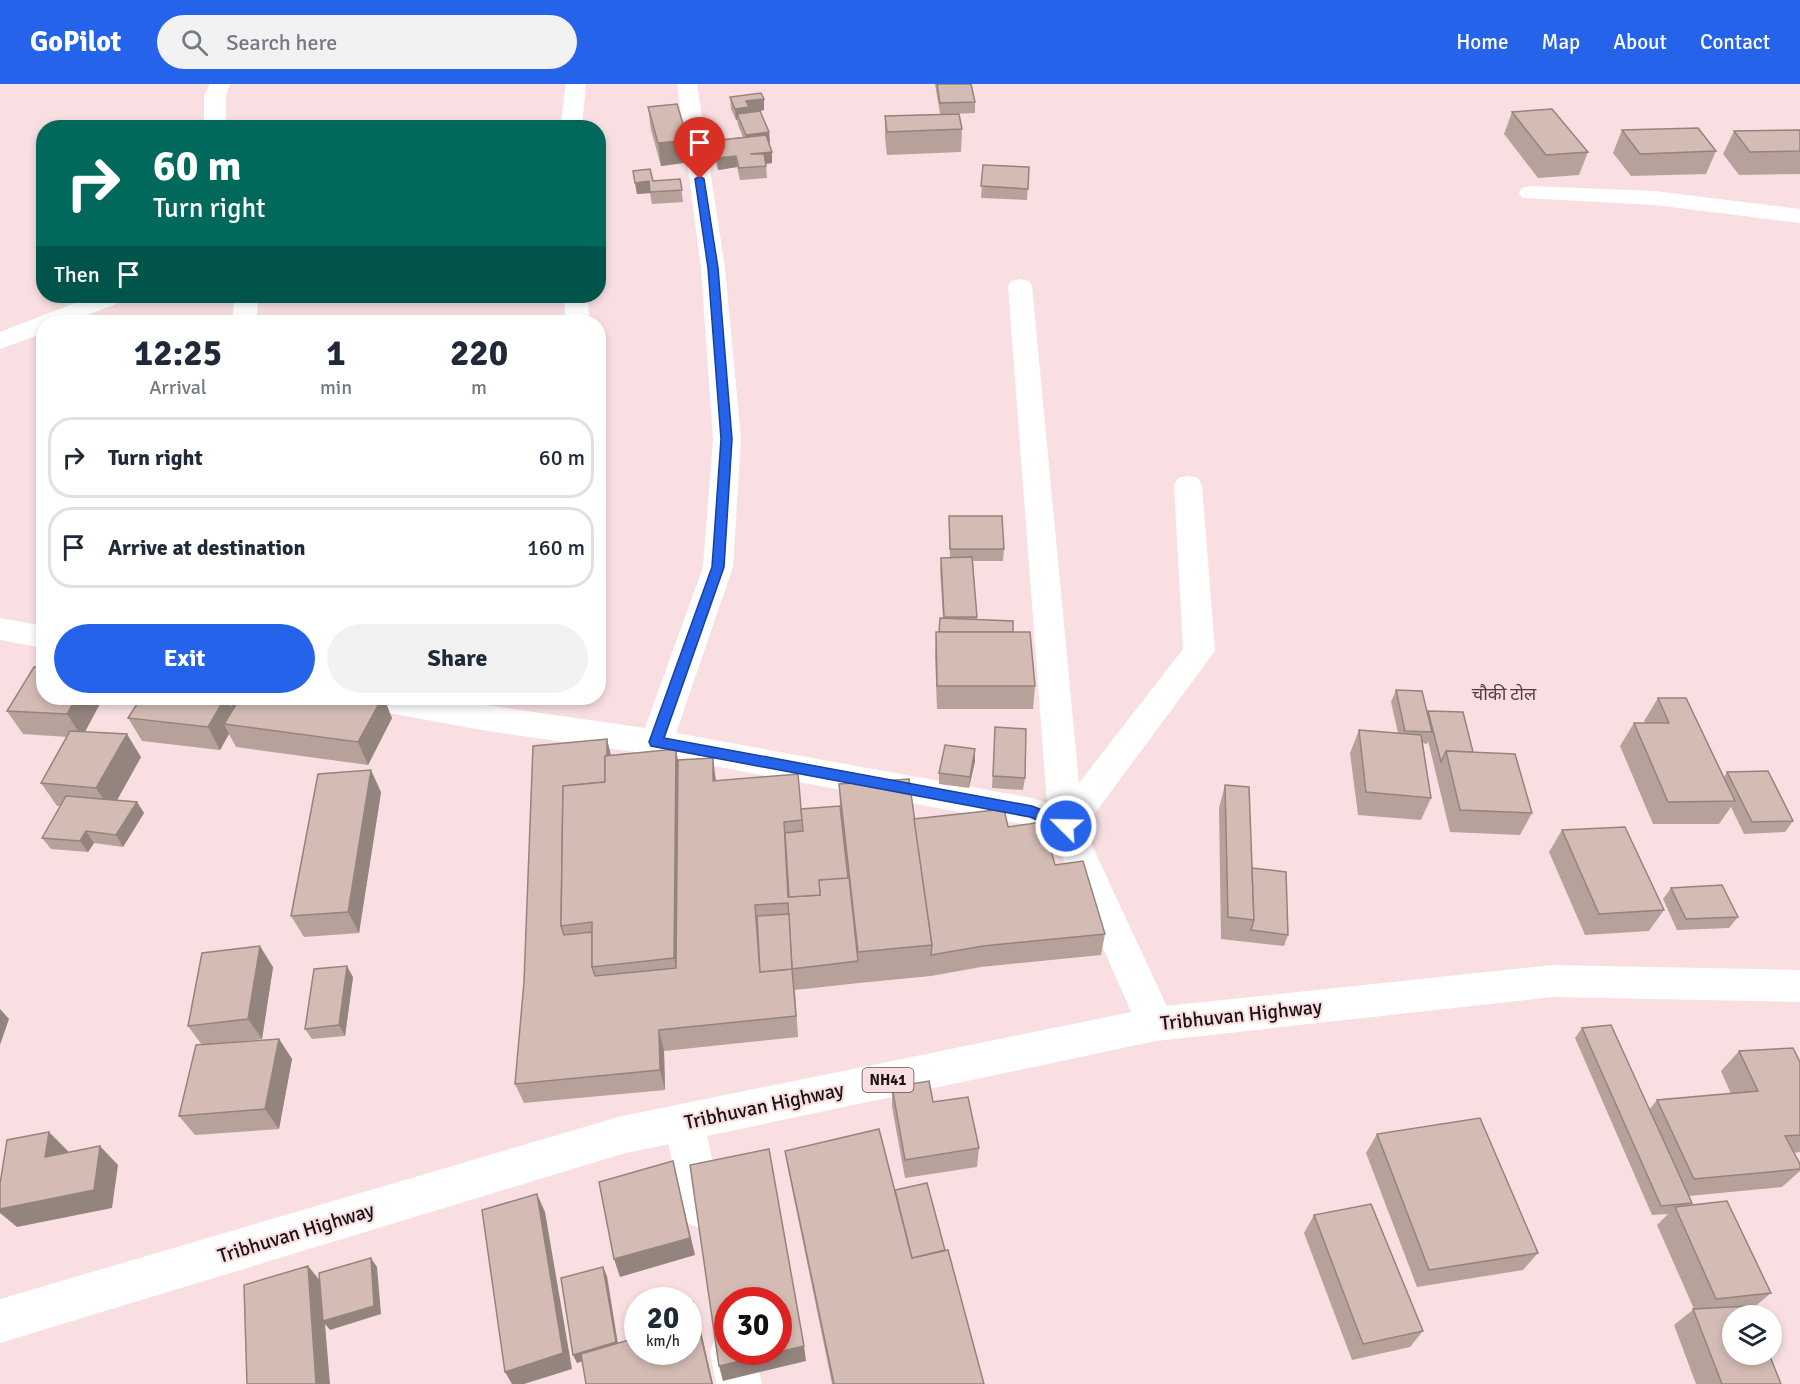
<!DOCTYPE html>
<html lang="en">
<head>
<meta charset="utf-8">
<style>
	body { margin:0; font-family:Signika,"Noto Sans Devanagari",sans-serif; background:#f2f2f3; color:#1f2937; height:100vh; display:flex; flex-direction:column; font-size:22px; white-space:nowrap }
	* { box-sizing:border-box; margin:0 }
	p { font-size:20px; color:#747a83 }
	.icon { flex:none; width:33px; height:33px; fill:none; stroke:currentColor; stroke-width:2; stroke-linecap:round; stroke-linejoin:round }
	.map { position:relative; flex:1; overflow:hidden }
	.sheet { position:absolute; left:36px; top:231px; width:570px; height:390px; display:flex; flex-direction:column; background:#fff; border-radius:24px; box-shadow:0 3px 9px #0003 }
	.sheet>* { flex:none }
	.guide { position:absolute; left:36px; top:36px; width:570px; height:183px; border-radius:24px; box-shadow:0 3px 9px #0003; background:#00695c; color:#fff; overflow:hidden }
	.controls { position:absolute; left:1722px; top:1221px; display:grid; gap:12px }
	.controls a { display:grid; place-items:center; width:60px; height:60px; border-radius:50%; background:#fff; box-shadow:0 3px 9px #0003; font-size:30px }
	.speed { position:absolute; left:624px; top:1203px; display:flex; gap:12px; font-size:30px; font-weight:700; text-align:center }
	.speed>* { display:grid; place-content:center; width:78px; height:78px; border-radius:50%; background:#fff; box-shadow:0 3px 9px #0003; line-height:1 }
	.speed small { font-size:15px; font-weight:400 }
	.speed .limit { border:9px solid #d22; background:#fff; color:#111 }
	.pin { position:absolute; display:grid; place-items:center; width:51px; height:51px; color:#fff; margin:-62px -26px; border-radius:50% 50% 50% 0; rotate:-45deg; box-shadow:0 0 6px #0007 }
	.pin .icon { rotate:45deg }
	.me { position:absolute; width:66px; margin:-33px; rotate:293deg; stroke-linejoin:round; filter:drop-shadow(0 0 4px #0008) }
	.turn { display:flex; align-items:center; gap:21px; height:126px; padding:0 18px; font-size:27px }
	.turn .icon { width:78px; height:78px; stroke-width:2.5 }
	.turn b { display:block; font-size:42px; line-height:51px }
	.then { display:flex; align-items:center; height:57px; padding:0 18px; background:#0003; gap:12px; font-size:22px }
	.eta { display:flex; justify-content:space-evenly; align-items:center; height:102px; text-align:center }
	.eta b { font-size:36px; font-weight:700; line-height:42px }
	.action { display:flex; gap:12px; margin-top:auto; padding:12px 18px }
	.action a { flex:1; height:69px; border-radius:36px; background:#2563eb; color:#fff; font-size:24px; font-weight:700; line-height:69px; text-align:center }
	.action a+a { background:#f2f2f3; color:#1f2937 }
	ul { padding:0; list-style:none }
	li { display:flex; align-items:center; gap:18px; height:81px; margin:0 12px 9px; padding:0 6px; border:3px solid #e0e1e3; border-radius:24px }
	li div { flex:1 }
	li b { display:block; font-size:22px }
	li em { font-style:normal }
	header { display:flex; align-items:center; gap:36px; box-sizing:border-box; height:84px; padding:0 30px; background:#2563eb; color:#fff }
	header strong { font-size:28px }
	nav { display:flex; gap:33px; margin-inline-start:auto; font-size:21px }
	.search { width:420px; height:54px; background:#f2f2f3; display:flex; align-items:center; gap:15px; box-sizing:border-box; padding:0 21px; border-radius:33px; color:#747a83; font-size:22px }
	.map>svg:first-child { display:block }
</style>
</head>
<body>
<header>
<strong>GoPilot</strong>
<div class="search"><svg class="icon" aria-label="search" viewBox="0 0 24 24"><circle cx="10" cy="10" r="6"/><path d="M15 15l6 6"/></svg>Search here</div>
<nav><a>Home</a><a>Map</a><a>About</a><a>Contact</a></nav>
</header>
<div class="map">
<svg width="1800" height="1300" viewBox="0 0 1800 1300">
	<rect width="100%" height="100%" fill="#f9dfe2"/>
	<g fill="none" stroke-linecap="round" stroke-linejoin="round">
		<g fill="#fff" fill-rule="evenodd">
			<path d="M210 0H230L226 12V44H204V12Z"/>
			<path d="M566 0H586L582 44H560Z"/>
			<path d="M677 0H697L725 184 741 355 733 483 676 649 1032 714 1047 719 1008 202 1011 197 1020 195 1029 197 1032 202 1079 699 1183 565 1174 401 1178 394 1188 392 1198 394 1202 401 1215 567 1084 744 1175 940 1170 952 1156 957 1142 952 1053 752 1027 741 656 671 487 647 372 626 361 623 356 614H437L645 644 703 483 713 355 701 184Z"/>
			<path d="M1530 102 1655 107 1800 125V139L1655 121 1522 114 1519 109 1522 104Z"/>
			<path d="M93 212H127L124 217 68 238H44V249L0 265V248Z"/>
			<path d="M234 212H258L257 238H233Z"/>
			<path d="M564 212H588L589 238H565Z"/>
			<path d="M0 534 44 542V564L0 556Z"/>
			<path d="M684 1019 698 1025 704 1038 723 1125 717 1139 702 1145 687 1139 681 1125 664 1038 670 1025Z"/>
			<path d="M728 1248V1268H754L762 1300H716L710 1268 716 1252Z"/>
		</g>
		<path fill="#fff" fill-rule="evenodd" d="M1553 881 1800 886V918L1553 913 1156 957 622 1070 0 1259V1215L622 1032 1156 923Z"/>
	</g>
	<g fill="#b6a29b">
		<path d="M935 0H971L975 18V29L951 30 962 45 961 68 887 71 885 54V32L940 30Z"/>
		<path d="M730 13 764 26 760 27 769 48 770 59H769L772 79 766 80 767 94 740 96 737 83 718 86 713 68 712 57 743 53 738 41 737 36H736L731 25Z"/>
		<path d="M648 23 688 56 691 78 661 82 651 46Z"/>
		<path d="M1512 28 1588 68 1579 91 1538 94 1504 50Z"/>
		<path d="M1622 46 1716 67 1706 90 1631 92 1613 69Z"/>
		<path d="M1800 46V90L1739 91 1723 70 1734 47Z"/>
		<path d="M983 81 1029 83 1027 116 981 114Z"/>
		<path d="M633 87 653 97 680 95 683 118 652 120 650 109 637 110Z"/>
		<path d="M949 432 1004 465 1003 477H973L977 536 1013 548 1035 602 1033 625H937L935 572 936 548H939L943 534 940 486 941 474H950Z"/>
		<path d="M1396 606 1427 629 1428 627 1473 668 1532 729 1520 751 1450 748 1428 657 1427 660 1423 659 1431 714 1421 736 1358 731 1350 669 1359 646 1398 649 1391 618Z"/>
		<path d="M44 614H103L85 648 141 673 117 716 137 718 144 729 123 763 94 759 88 768 51 765 42 754 61 722H57L41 699 67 653 23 650 7 627Z"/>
		<path d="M1658 614 1724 693 1727 688 1793 737 1785 748 1744 750 1731 723 1719 740H1653L1620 662 1634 639H1645L1644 637Z"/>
		<path d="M128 634H392L368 681 236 663 229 650 220 666 142 657Z"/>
		<path d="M995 643 1025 694 1023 706 992 704Z"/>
		<path d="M607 655 611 671 678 676 716 696 801 725 840 722 839 700 914 735 1008 743 1055 781 1105 850 1101 871 981 883 931 892 859 899 795 906 798 953 664 967 665 1006 524 1019 515 1000Z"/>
		<path d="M975 665V677L969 704 939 700V689Z"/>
		<path d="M1225 701 1252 784 1288 851 1284 862 1221 855 1219 724Z"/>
		<path d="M381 708 359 849 304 853 291 832Z"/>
		<path d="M1562 746 1664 826 1649 847 1585 851 1549 768Z"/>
		<path d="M1671 804 1738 833 1729 844 1677 846 1663 815Z"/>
		<path d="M273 883 262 955 236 958 279 955 292 975 279 1045 195 1051 179 1032 202 961 188 942Z"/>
		<path d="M353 893 345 952 312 955 305 945Z"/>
		<path d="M1582 944 1649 1026 1657 1016 1731 1010 1721 987 1739 967 1800 978V1068L1794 1069 1800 1080V1087L1782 1103 1689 1112 1692 1119 1690 1121 1771 1209 1751 1226 1781 1300H1696L1674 1241 1694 1225 1657 1141 1668 1130 1652 1131 1575 954Z"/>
		<path d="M892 1003 933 1018 979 1064 977 1083 905 1094 892 1023Z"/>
		<path d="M1377 1050 1538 1169 1523 1186 1417 1203 1366 1069Z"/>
		<path d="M785 1067 895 1106 945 1166 984 1300H832L788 1085Z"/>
		<path d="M1314 1131 1423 1247 1410 1263 1352 1276 1304 1149Z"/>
	</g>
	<g fill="#94847e">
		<path d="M764 15V26L737 30V36H736L735 25 746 17Z"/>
		<path d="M769 48 770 59 747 63 746 51Z"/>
		<path d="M688 56 691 78 661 82 658 59Z"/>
		<path d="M772 68V79L751 82 750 70Z"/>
		<path d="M736 72 737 83 718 86 717 74Z"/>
		<path d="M649 97 651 109 637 110 635 99Z"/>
		<path d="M76 614H103L82 653 67 630Z"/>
		<path d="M225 614H251L224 640 229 650 220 666 208 643Z"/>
		<path d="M382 614H384L392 634 368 681 358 658Z"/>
		<path d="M127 650 141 673 111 727 96 704Z"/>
		<path d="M607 655 612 678 608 708Z"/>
		<path d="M676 665 682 698 681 905 674 874Z"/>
		<path d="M975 665V677L969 704 970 693Z"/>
		<path d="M713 674 716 697H713Z"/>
		<path d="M371 686 381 708 359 849 348 828Z"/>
		<path d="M137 718 144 729 123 763 116 751Z"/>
		<path d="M86 747 94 759 88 768 80 757Z"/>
		<path d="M260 862 273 883 262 955 248 935Z"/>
		<path d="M347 882 353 893 345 952 339 941Z"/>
		<path d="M0 925 9 935 0 961Z"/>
		<path d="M659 946 664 967 665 1006 660 986Z"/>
		<path d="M279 955 292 975 279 1045 265 1025Z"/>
		<path d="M49 1048 68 1067 65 1091 45 1073Z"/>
		<path d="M100 1062 118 1081 112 1124 17 1143 0 1129V1125Z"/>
		<path d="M673 1077 695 1171 620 1193 614 1175Z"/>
		<path d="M537 1110 545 1128 572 1285 524 1300H512L505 1288Z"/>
		<path d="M371 1174 377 1183 381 1230 330 1246 325 1240 330 1300H316L308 1182 322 1199Z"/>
		<path d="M603 1183 607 1192 619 1266 577 1279 573 1271Z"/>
		<path d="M693 1218 698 1234 713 1300H712Z"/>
		<path d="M804 1262 806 1277 723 1297 719 1282Z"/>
	</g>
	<g fill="#d4bcb4" stroke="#94847e" stroke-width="1.5" fill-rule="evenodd">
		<path d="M937 0H971L975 18 940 19Z"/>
		<path d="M761 9 764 15 746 17 749 23 735 25 730 13Z"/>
		<path d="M677 20 688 56 658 59 648 23Z"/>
		<path d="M1552 25 1588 68 1546 71 1512 28Z"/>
		<path d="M760 27 769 48 746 51 737 30Z"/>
		<path d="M959 30 962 45 887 48 885 32Z"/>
		<path d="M1698 44 1716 67 1640 70 1622 46Z"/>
		<path d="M1800 46V67L1750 68 1734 47Z"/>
		<path d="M766 51 772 68 750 70H764L766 82 739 84 736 72 717 74 712 57Z"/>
		<path d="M983 81 1029 83 1028 105 981 102Z"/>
		<path d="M650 85 653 97 680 95 682 106 650 108 649 97 635 99 633 87Z"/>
		<path d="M949 432H1002L1004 465H950Z"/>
		<path d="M972 473 977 533H944L941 474Z"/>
		<path d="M940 534 1013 537V548H939Z"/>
		<path d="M936 548H1030L1035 602H937Z"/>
		<path d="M34 583 44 584V614H76L67 630 7 627Z"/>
		<path d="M1396 606 1422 607 1432 648 1405 647Z"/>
		<path d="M141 614H225L208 643 128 634Z"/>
		<path d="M226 614H238L231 624Z"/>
		<path d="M240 614H382L358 658 224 640Z"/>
		<path d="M1658 614H1686L1735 717 1668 718 1634 639H1669Z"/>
		<path d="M1428 627 1463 628 1473 668 1446 667 1441 678Z"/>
		<path d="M995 643 1026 645 1025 694 993 692Z"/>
		<path d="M1359 646 1421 651 1431 714 1366 708Z"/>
		<path d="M70 647 127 650 96 704 41 699Z"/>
		<path d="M607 655V672H605V698L563 702 561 842 564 851 592 848V883L595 892 676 884 678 676 713 674V697L798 690 802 736 784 738 788 813 820 811 819 796 849 793 858 877 792 885 796 932 659 946 660 986 515 1000 524 898 533 662ZM788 819 792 885 760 888 755 821Z"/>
		<path d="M945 661 975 665 970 693 939 689Z"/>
		<path d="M676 665 674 874 592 883V838L561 842 563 702 605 698V672Z"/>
		<path d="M1446 667 1515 670 1532 729 1460 726Z"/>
		<path d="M371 686 348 828 291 832 318 690Z"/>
		<path d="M1768 687 1793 737 1752 738 1727 688Z"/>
		<path d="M909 695 932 861 858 868 839 700Z"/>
		<path d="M1225 701 1249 703 1254 836 1228 833Z"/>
		<path d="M66 712 137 718 116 751 86 747 80 757 42 754Z"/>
		<path d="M840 722 848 794 819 796 820 811 789 813 785 749 803 747 801 725Z"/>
		<path d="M1004 725 1008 743 1043 738 1055 781 1083 777 1105 850 983 862 931 871 932 861 914 735Z"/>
		<path d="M1625 743 1664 826 1599 830 1562 746Z"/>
		<path d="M1252 784 1286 788 1288 851 1251 846 1254 836Z"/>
		<path d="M1722 801 1738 833 1686 835 1671 804Z"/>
		<path d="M789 830 792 885 760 888 757 832Z"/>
		<path d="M260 862 248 935 188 942 202 869Z"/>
		<path d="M347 882 339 941 305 945 314 885Z"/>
		<path d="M1611 941 1692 1119 1661 1122 1582 944Z"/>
		<path d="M279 955 265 1025 179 1032 196 961Z"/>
		<path d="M1793 964 1800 978V1051L1785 1052 1800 1080V1085L1694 1095 1657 1016 1758 1007 1739 967Z"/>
		<path d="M929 997 933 1018 968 1013 979 1064 905 1076 892 1003Z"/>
		<path d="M1480 1034 1538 1169 1429 1186 1377 1050Z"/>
		<path d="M879 1045 912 1174 948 1166 984 1300H834L785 1067Z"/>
		<path d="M49 1048 45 1073 100 1062 94 1106 0 1125V1100L7 1056Z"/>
		<path d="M769 1065 804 1262 719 1282 690 1081ZM728 1216H778V1268H728Z"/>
		<path d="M673 1077 690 1154 614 1175 599 1098Z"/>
		<path d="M927 1099 945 1166 912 1174 895 1106Z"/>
		<path d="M537 1110 563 1269 505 1288 482 1126Z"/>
		<path d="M1727 1117 1771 1209 1716 1215 1675 1123Z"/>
		<path d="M1371 1120 1423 1247 1363 1260 1314 1131Z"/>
		<path d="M371 1174 374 1222 323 1237 319 1189Z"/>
		<path d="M308 1182 316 1300H247L244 1201Z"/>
		<path d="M603 1183 616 1258 573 1271 561 1194Z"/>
		<path d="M693 1218 712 1300H586L581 1270 629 1256 626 1239 638 1236V1268H688V1219Z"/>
		<path d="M1749 1222 1753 1232H1732V1270H1769L1781 1300H1722L1693 1225Z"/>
	</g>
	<path fill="#2563eb" stroke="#184099" stroke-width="1.5" d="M700 92 704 95 718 184 732 355 724 483 664 654 1032 722 1072 738 1074 742 1072 747 1066 748 1030 733 651 662 649 658 712 483 721 355 708 184 695 95Z"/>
	<g text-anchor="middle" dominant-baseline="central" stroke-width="4.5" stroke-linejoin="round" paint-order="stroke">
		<rect fill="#f9dfe2" stroke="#5e5052" stroke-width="1.5" x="862.5" y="984" width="51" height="24" rx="4.5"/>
		<g font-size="15" font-weight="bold" fill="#1b1314">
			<text x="888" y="996">NH41</text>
		</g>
		<g font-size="18" fill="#513c3f" stroke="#f9dfe2">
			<text x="1504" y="610">चौकी टोल</text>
		</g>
		<g font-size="20" fill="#1b1314" stroke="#f9dfe2">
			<text transform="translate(1241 931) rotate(-6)">Tribhuvan Highway</text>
			<text transform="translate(764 1022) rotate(-12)">Tribhuvan Highway</text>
			<text transform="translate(296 1149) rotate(-17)">Tribhuvan Highway</text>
		</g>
	</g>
</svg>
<div class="controls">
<a><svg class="icon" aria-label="layers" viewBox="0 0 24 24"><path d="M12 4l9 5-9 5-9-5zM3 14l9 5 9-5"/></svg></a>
</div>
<div class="speed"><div>20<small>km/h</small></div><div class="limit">30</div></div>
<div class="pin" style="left:700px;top:95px;background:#d93025"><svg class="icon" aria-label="arrive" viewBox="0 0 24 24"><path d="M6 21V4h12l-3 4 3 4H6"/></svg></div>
<svg class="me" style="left:1066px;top:742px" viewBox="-20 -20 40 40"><circle r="17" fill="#2563eb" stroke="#fff" stroke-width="3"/><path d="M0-11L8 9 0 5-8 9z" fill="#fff"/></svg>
<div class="guide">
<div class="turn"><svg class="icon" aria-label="right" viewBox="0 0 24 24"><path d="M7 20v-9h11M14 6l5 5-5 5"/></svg><div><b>60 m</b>Turn right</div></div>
<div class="then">Then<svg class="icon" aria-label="arrive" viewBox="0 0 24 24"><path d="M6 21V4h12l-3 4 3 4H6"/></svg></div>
</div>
<section class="sheet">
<div class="eta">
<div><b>12:25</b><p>Arrival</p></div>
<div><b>1</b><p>min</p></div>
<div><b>220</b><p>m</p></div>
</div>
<ul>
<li><svg class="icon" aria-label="right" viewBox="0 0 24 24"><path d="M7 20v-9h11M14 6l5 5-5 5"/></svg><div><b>Turn right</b></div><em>60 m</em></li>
<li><svg class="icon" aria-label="arrive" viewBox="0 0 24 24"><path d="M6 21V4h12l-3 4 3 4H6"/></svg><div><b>Arrive at destination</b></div><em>160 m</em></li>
</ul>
<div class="action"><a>Exit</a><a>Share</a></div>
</section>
</div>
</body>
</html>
